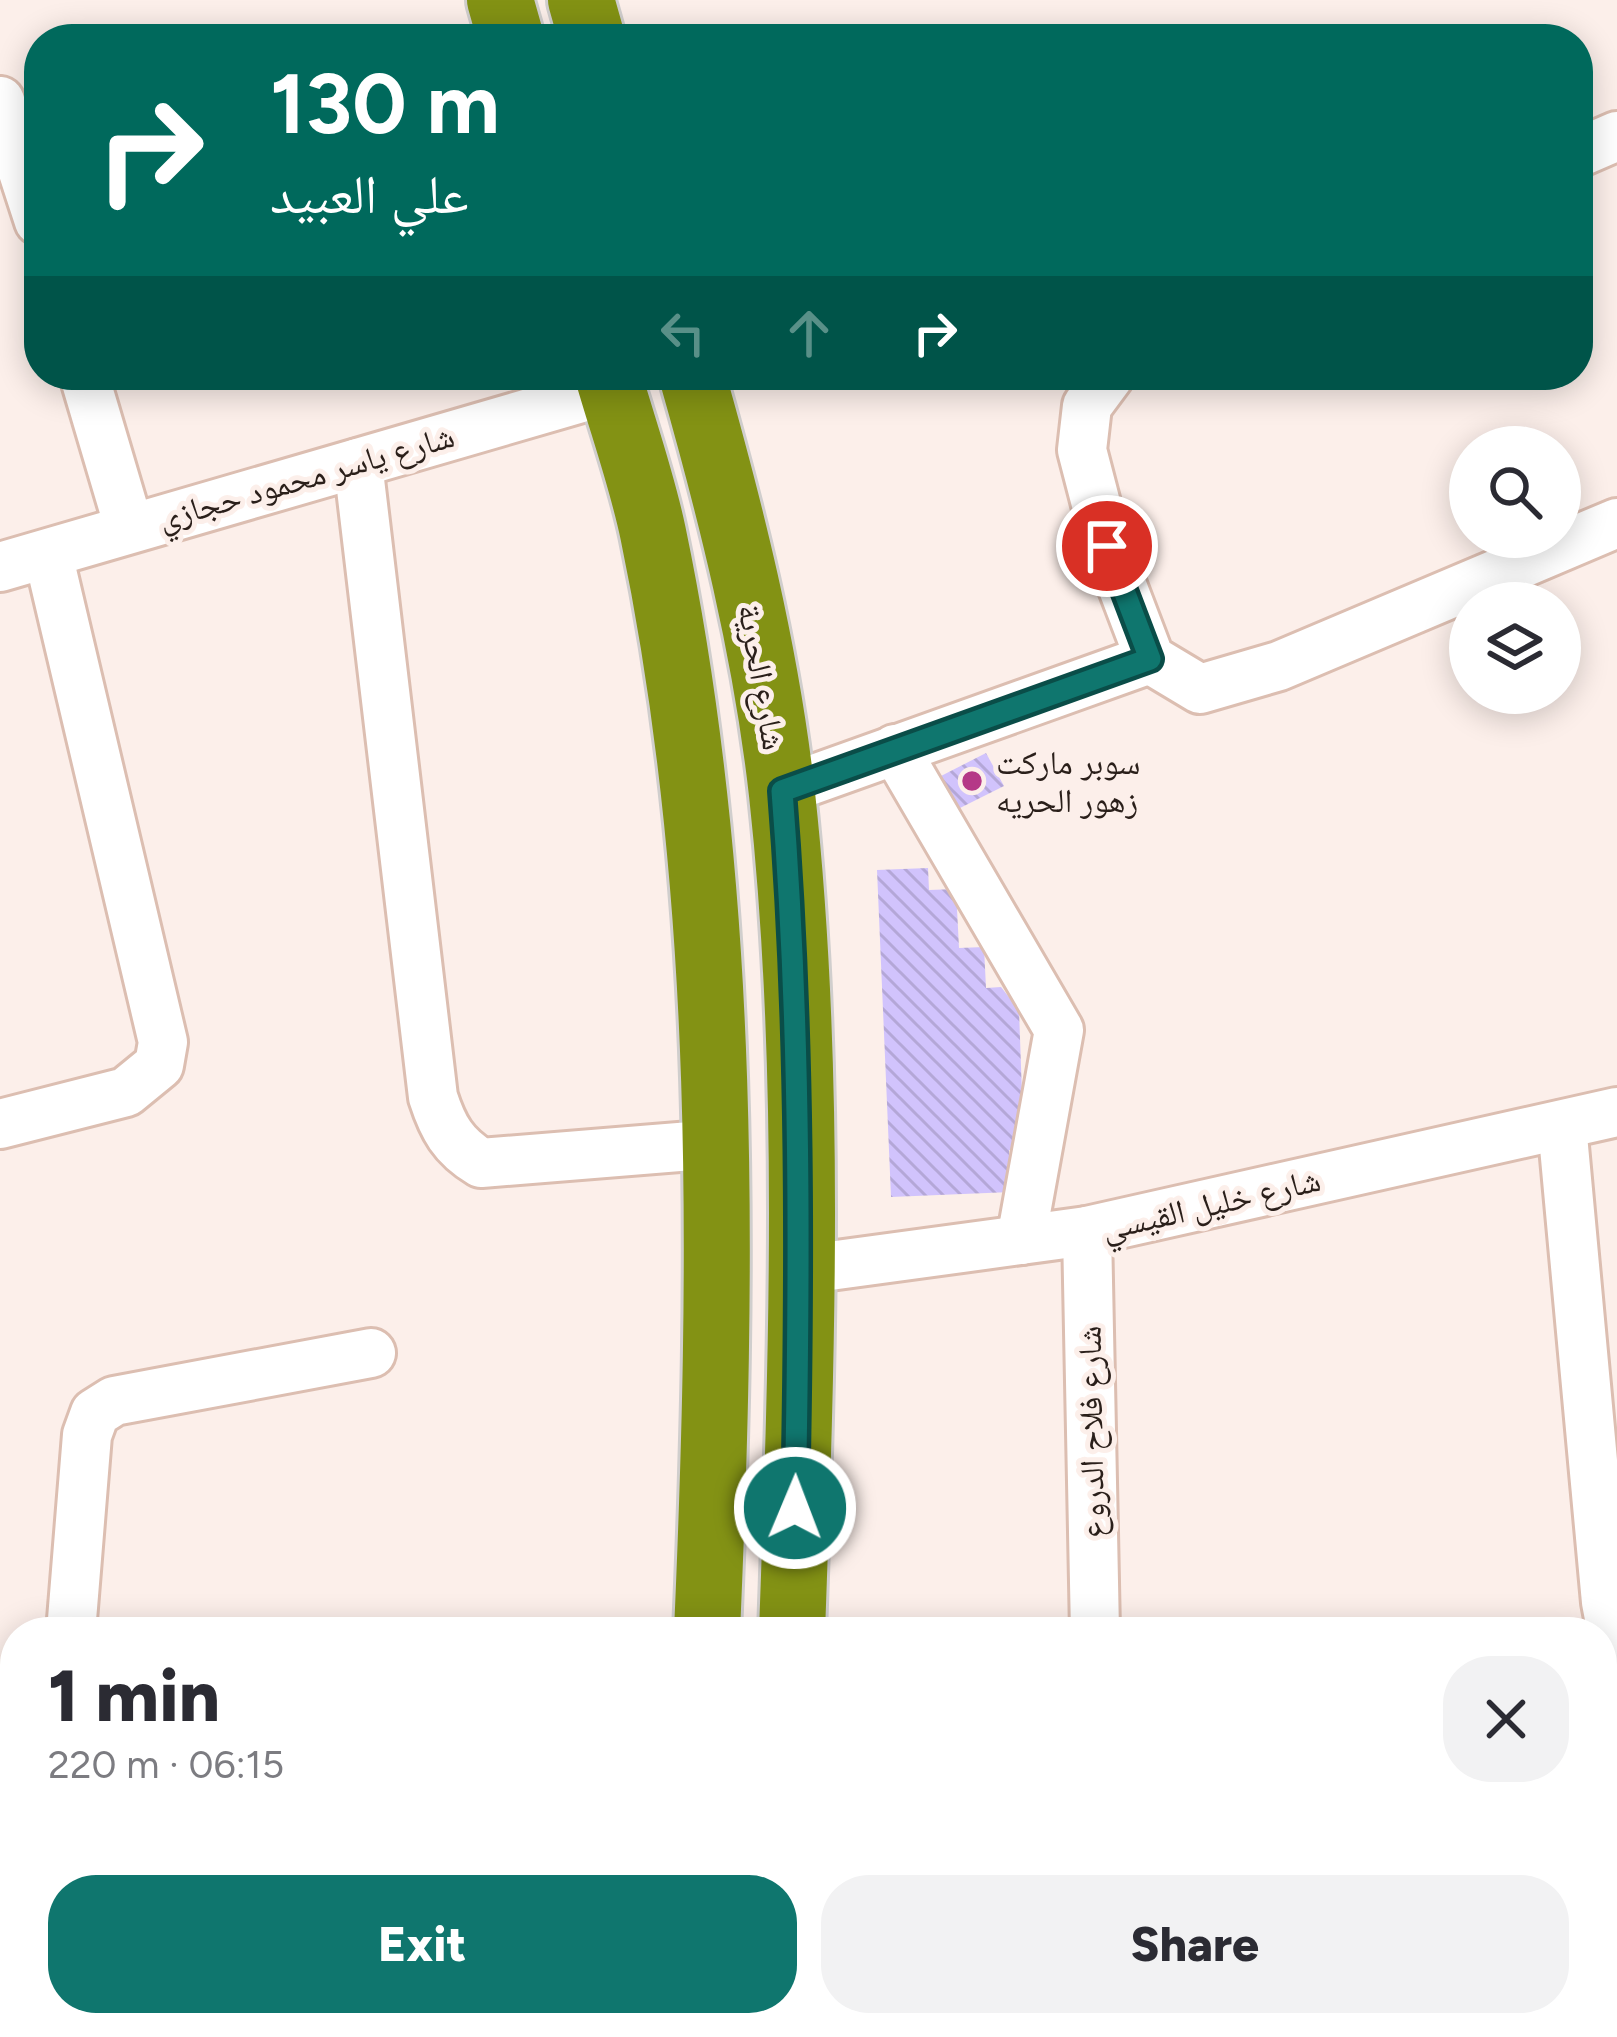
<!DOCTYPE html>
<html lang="en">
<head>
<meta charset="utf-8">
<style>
	body { margin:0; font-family:Figtree,"Noto Naskh Arabic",sans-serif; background:#f2f2f3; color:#2b2b33; height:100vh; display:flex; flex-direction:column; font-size:45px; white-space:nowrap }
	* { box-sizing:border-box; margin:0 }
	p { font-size:39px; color:#7c7c81 }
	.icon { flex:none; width:66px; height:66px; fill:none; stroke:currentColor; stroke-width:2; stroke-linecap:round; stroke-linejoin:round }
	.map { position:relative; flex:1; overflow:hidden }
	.details { position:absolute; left:0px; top:1617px; width:1617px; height:420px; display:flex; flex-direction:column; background:#fff; border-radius:48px 48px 0 0; box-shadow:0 6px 30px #0003 }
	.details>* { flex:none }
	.guide { position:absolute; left:24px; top:24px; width:1569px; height:366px; border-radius:48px; box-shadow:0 6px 30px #0003; background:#00695c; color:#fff; overflow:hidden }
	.fabs { position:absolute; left:1449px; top:426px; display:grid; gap:24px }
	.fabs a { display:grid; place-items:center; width:132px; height:132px; border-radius:50%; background:#fff; box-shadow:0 6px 30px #0003; font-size:60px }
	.pin { position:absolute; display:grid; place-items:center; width:102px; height:102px; color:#fff; margin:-51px; border:6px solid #fff; border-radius:50%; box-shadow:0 3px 12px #0007 }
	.me { position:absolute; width:132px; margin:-66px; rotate:1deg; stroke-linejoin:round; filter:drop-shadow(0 0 9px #0008) }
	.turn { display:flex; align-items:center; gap:42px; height:252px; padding:0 48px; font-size:54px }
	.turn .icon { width:156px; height:156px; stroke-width:2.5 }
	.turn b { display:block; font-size:84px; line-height:102px }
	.lanes { display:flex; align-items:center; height:114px; padding:0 48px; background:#0003; justify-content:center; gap:60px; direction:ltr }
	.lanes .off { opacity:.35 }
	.round { display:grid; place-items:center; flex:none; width:126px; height:126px; border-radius:48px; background:#f2f2f3 }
	.headline { display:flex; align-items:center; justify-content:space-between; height:204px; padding:0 48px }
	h1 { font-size:72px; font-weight:800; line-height:90px }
	.primary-button { display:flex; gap:24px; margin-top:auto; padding:24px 48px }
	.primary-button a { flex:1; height:138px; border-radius:48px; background:#0f766e; color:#fff; font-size:48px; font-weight:800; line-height:138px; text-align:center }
	.primary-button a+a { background:#f2f2f3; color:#2b2b33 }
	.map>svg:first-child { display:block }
</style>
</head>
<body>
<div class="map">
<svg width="1617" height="2037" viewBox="0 0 1617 2037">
	<defs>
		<pattern id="building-back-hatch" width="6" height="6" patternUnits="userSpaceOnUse" patternTransform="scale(3)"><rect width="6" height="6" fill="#d1c3fc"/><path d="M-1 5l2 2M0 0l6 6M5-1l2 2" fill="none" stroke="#b4a7d7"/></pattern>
	</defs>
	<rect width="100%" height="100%" fill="#fcefea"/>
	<g fill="url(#building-back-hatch)">
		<path d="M986 753 1004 786 960 808 941 776Z"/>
		<path d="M928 868 929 890 956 889 959 948 984 947 986 988 1001 987 1019 1010 1024 1150H1009L1011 1192 891 1197 877 870Z"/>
	</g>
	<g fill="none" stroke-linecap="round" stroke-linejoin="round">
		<defs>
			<g id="minor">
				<path d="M0 101 39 221"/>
				<path d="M1578 153 1617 136"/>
				<path d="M84 375 129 527"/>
				<path d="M1110 375 1087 406 1082 450 1107 546 1150 659 1200 689 1279 666 1617 523"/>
				<path d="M358 463 433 1097C443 1128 453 1146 481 1163L716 1144"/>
				<path d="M0 567 612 389"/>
				<path d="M895 749 1059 1030 1021 1240"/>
				<path d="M781 791 1150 659"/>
				<path d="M0 1124 126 1092 159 1065 163 1042 48 554"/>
				<path d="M1562 1125 1606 1602 1617 1660"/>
				<path d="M1087 1231 1095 1632"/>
				<path d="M800 1270 1087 1231 1617 1112"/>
				<path d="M71 1632 87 1435 95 1413 114 1401 371 1353"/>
				<path d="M1602 1739 1617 1738"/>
				<path d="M0 1823 15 1820"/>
				<path d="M84 2022 87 2037"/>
				<path d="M1098 2022V2037"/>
			</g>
			<g id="highway">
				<path d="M500 0 511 39"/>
				<path d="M581 0 592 39"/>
				<path d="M608 375C623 427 642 480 653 533 728 892 723 1267 707 1632"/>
				<path d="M692 375C731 512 766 651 782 794 812 1068 802 1356 792 1632"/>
				<path d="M786 2022 787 2037"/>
				<path d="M663 2037 667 2022"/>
			</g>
		</defs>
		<use href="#minor" stroke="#dcbeb1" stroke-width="54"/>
		<use href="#highway" stroke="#d0cecd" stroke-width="72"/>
		<use href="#minor" stroke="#fff" stroke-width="48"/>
		<use href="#highway" stroke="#839214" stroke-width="66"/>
	</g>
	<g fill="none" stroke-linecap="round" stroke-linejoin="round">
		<defs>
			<path id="route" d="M795 1508C800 1269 801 1030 782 791L1150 659 1107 546"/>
		</defs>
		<use href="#route" stroke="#0a4d48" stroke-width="30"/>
		<use href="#route" stroke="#0f766e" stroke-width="21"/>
	</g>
	<circle fill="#b53887" stroke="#fcefea" stroke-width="4.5" cx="972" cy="781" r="12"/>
	<g text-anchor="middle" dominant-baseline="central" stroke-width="10" stroke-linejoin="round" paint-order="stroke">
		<g font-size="33" fill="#2a1f1a" stroke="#fcefea">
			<text transform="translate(306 477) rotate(-16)">شارع ياسر محمود حجازي</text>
			<text transform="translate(762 677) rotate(80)">شارع الحرية</text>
			<text transform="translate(1211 1204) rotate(-13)">شارع خليل القيسي</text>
			<text transform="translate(1091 1432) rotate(-91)">شارع فلاح الدروع</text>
		</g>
		<g font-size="33" fill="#2a1f1a" stroke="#fcefea" text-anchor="start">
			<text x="996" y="762">سوبر ماركت<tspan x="996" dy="38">زهور الحريه</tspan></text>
		</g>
	</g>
</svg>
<div class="fabs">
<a><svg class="icon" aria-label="search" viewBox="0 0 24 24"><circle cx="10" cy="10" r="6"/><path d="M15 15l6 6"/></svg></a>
<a><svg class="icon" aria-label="layers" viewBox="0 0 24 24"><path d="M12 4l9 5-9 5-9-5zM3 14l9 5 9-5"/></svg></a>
</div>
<div class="pin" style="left:1107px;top:546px;background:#d93025"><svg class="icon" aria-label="arrive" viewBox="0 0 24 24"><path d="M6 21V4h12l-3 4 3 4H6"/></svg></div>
<svg class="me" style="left:795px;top:1508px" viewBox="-20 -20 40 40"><circle r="17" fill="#0f766e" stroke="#fff" stroke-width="3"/><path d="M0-11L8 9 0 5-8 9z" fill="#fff"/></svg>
<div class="guide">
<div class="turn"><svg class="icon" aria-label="right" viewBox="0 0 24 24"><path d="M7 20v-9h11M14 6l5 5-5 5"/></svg><div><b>130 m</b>علي العبيد</div></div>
<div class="lanes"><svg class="icon off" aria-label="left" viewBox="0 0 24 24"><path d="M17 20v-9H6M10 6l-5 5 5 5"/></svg><svg class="icon off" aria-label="ahead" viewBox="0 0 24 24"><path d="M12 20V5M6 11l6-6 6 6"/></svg><svg class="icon" aria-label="right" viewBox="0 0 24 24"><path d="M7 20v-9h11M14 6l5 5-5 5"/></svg></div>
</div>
<section class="details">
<div class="headline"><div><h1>1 min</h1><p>220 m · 06:15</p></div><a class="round"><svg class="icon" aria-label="close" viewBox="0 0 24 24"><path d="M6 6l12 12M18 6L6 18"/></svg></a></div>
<div class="primary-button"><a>Exit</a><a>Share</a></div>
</section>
</div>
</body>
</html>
